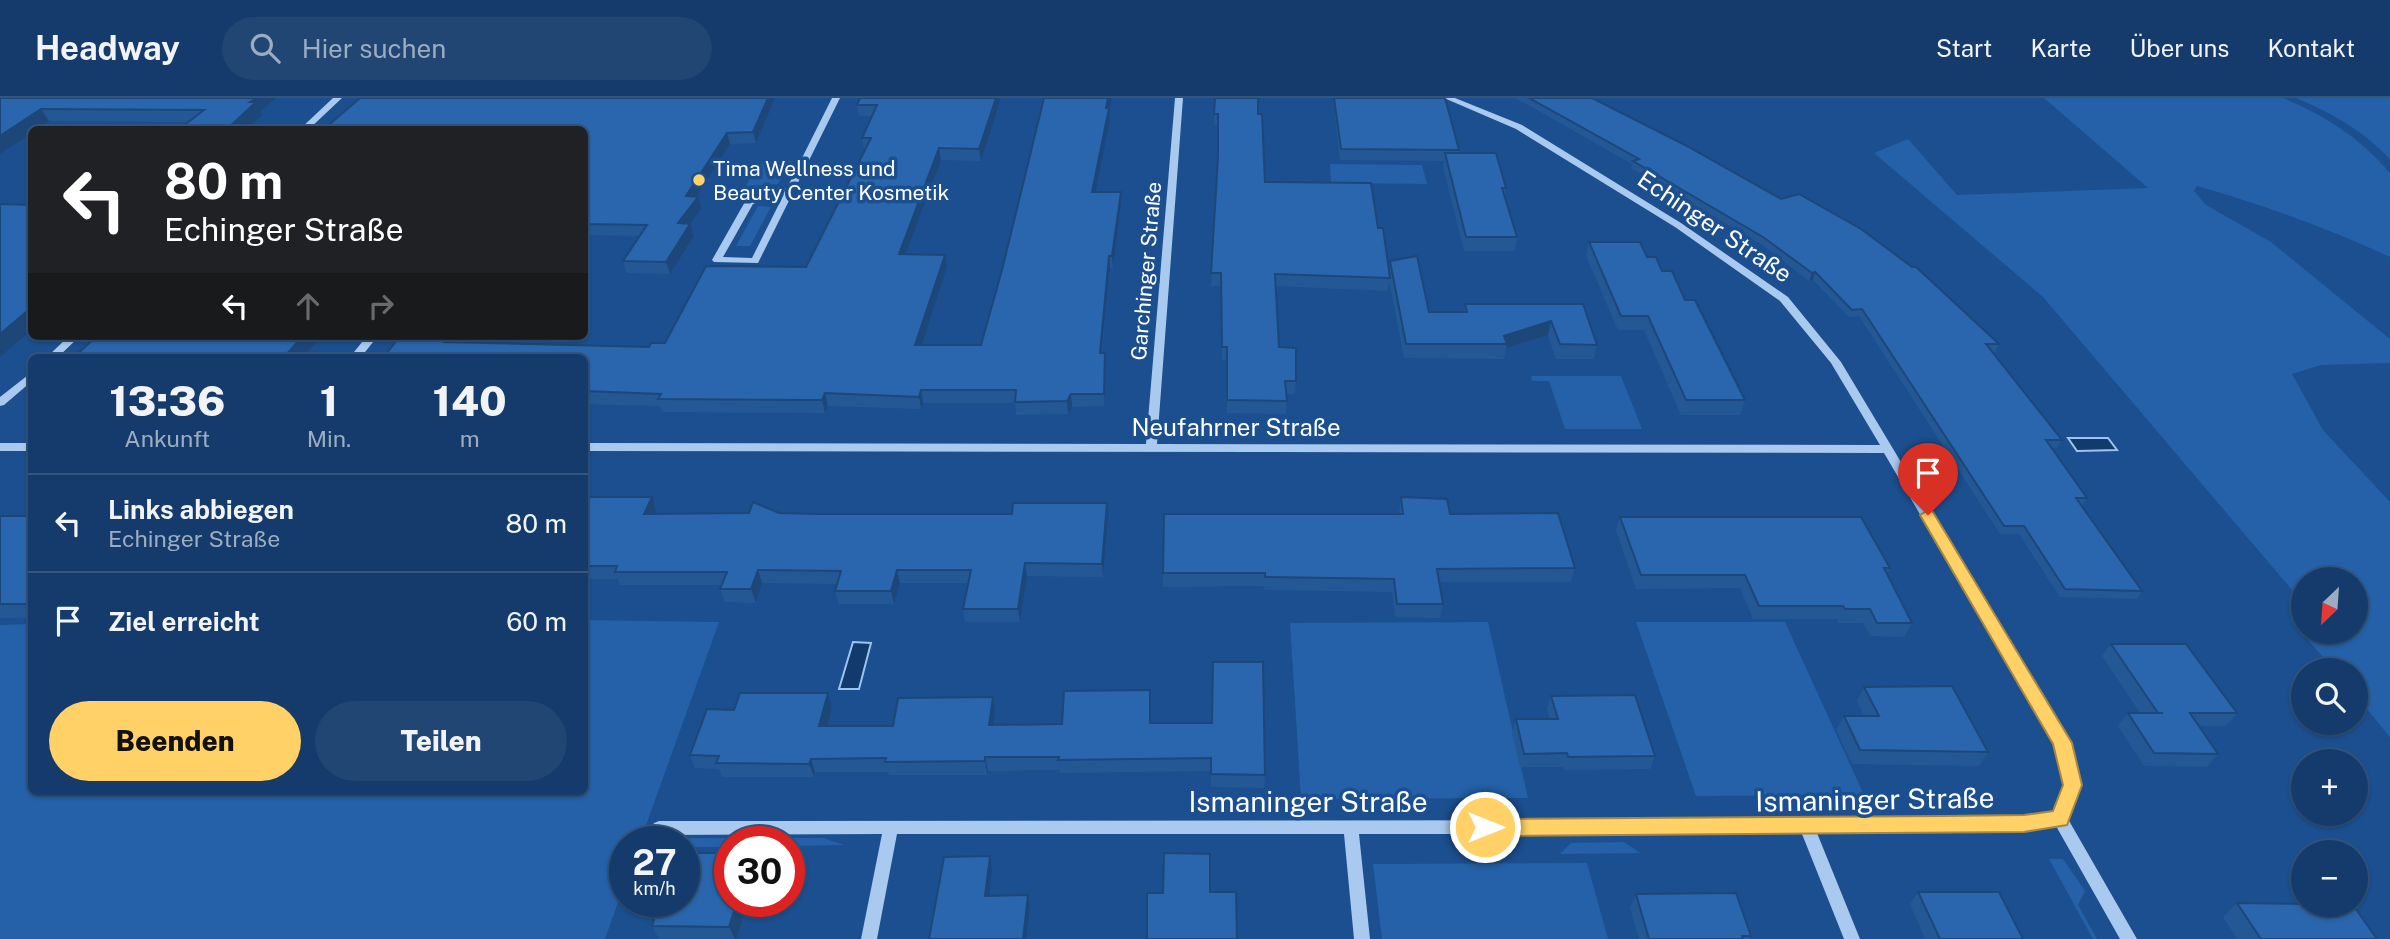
<!DOCTYPE html>
<html lang="de">
<head>
<meta charset="utf-8">
<style>
	body { margin:0; font-family:"Public Sans",sans-serif; background:#214673; color:#f1f3f6; height:100vh; display:flex; flex-direction:column; font-size:26px; white-space:nowrap }
	* { box-sizing:border-box; margin:0 }
	p { font-size:23px; color:#9dadc1 }
	.icon { flex:none; width:38px; height:38px; fill:none; stroke:currentColor; stroke-width:2; stroke-linecap:round; stroke-linejoin:round }
	.map { position:relative; flex:1; overflow:hidden }
	.details { position:absolute; left:28px; top:256px; width:560px; height:441px; display:flex; flex-direction:column; background:#143b6b; border-radius:10px; box-shadow:0 2px 5px #0004,0 0 0 2px #33557e }
	.details>* { flex:none }
	.top-card { position:absolute; left:28px; top:28px; width:560px; height:214px; border-radius:10px; box-shadow:0 2px 5px #0004,0 0 0 2px #33557e; background:#202124; color:#fff; overflow:hidden }
	.needle { width:46px; rotate:205deg }
	.fabs { position:absolute; left:2291px; top:469px; display:grid; gap:14px }
	.fabs a { display:grid; place-items:center; width:77px; height:77px; border-radius:50%; background:#143b6b; box-shadow:0 2px 5px #0004,0 0 0 2px #33557e; font-size:35px }
	.speed { position:absolute; left:609px; top:728px; display:flex; gap:14px; font-size:35px; font-weight:700; text-align:center }
	.speed>* { display:grid; place-content:center; width:91px; height:91px; border-radius:50%; background:#143b6b; box-shadow:0 2px 5px #0004,0 0 0 2px #33557e; line-height:1 }
	.speed small { font-size:18px; font-weight:400 }
	.speed .limit { border:10px solid #d22; background:#fff; color:#111 }
	.pin { position:absolute; display:grid; place-items:center; width:60px; height:60px; color:#fff; margin:-72px -30px; border-radius:50% 50% 50% 0; rotate:-45deg; box-shadow:0 0 7px #0007 }
	.pin .icon { rotate:45deg }
	.me { position:absolute; width:77px; margin:-38px; rotate:90deg; stroke-linejoin:round; filter:drop-shadow(0 0 5px #0008) }
	.turn { display:flex; align-items:center; gap:24px; height:147px; padding:0 21px; font-size:32px }
	.turn .icon { width:91px; height:91px; stroke-width:2.5 }
	.turn b { display:block; font-size:49px; line-height:60px }
	.lanes { display:flex; align-items:center; height:66px; padding:0 21px; background:#0003; justify-content:center; gap:35px; direction:ltr }
	.lanes .off { opacity:.35 }
	.eta { display:flex; justify-content:space-evenly; align-items:center; height:119px; text-align:center }
	.eta b { font-size:42px; font-weight:800; line-height:49px }
	.action { display:flex; gap:14px; margin-top:auto; padding:14px 21px }
	.action a { flex:1; height:80px; border-radius:42px; background:#ffd166; color:#111; font-size:28px; font-weight:800; line-height:80px; text-align:center }
	.action a+a { background:#214673; color:#f1f3f6 }
	ul { padding:0; list-style:none }
	li { display:flex; align-items:center; gap:21px; height:98px; padding:0 21px; border-top:2px solid #33557e }
	li div { flex:1 }
	li b { display:block; font-size:26px }
	li em { font-style:normal }
	header { display:flex; align-items:center; gap:42px; box-sizing:border-box; height:98px; padding:0 35px; background:#143b6b; border-bottom:2px solid #33557e }
	header strong { font-size:33px }
	nav { display:flex; gap:38px; margin-inline-start:auto; font-size:24px }
	.search { width:490px; height:63px; background:#214673; display:flex; align-items:center; gap:18px; box-sizing:border-box; padding:0 24px; border-radius:38px; color:#9dadc1; font-size:26px }
	.map>svg:first-child { display:block }
</style>
</head>
<body>
<header>
<strong>Headway</strong>
<div class="search"><svg class="icon" aria-label="search" viewBox="0 0 24 24"><circle cx="10" cy="10" r="6"/><path d="M15 15l6 6"/></svg>Hier suchen</div>
<nav><a>Start</a><a>Karte</a><a>Über uns</a><a>Kontakt</a></nav>
</header>
<div class="map">
<svg width="2390" height="841" viewBox="0 0 2390 841">
	<rect width="100%" height="100%" fill="#1b4f8f"/>
	<g fill="#2461a8">
		<path d="M2044 0H2283C2326 18 2360 40 2390 75V159C2327 130 2264 107 2197 88L2194 93 2206 107 2271 144 2390 241V265L2321 267 2292 276 2323 332 2390 404V639L2356 598V572H2334L2290 521 2303 520V534H2356V481H2303V505L2043 199 1874 55 1908 41 1957 97 2148 90Z"/>
		<path d="M2296 0H2390V61C2362 32 2332 15 2296 0Z"/>
		<path d="M769 63H793L778 86 746 88 757 67Z"/>
		<path d="M1330 66 1422 67 1427 86 1331 85Z"/>
		<path d="M758 108 771 109 750 148H736Z"/>
		<path d="M1531 278H1621L1642 331H1565L1549 283H1532Z"/>
		<path d="M585 522 719 524 640 744H625V785L605 841H0V527L31 526 32 693H584Z"/>
		<path d="M1488 524 1528 700 1301 701 1290 525Z"/>
		<path d="M1785 524 1864 697 1696 698 1636 524Z"/>
		<path d="M684 740H823L844 747 789 748V744H730V749H684V744H671Z"/>
		<path d="M1624 744 1640 755 1560 756 1571 745Z"/>
		<path d="M2049 761H2063L2085 793 2078 807 2097 841H2093Z"/>
		<path d="M1587 765 1608 841H1382L1373 766Z"/>
	</g>
	<g fill="#123a6d" stroke="#9cc4f0" stroke-width="2">
		<path d="M2068 340H2108L2117 352 2077 353Z"/>
		<path d="M853 544 871 545 859 591H839Z"/>
	</g>
	<g fill="none" stroke-linecap="round" stroke-linejoin="round">
		<g fill="#a9c9ee" fill-rule="evenodd">
			<path d="M333 0H342L308 32H299Z"/>
			<path d="M832 0H840L758 165 714 164 712 162 746 102 787 90ZM784 96 752 160 723 159 753 106Z"/>
			<path d="M1175 0H1183L1157 346 1880 347 1831 265 1780 203 1675 129 1516 31 1444 0H1455L1522 27 1681 125 1788 199 1841 264 2067 641 2080 687 2068 721 2137 841H2120L2056 728 2024 733 1817 735 1860 841H1844L1802 736H1359L1370 841H1354L1344 736H897L877 841H861L882 736 659 737 654 735 651 730 654 725 659 723 1807 722 2024 719 2055 715 2066 687 2055 646 1884 355 584 353V345L1146 346Z"/>
			<path d="M69 238H80L58 259H47Z"/>
			<path d="M367 238H378L361 259H350Z"/>
			<path d="M32 274V283L4 307 0 308V299Z"/>
			<rect x="0" y="345" width="32" height="8"/>
		</g>
	</g>
	<g fill="#245895">
		<path d="M0 0H276L261 13 263 16 188 24 49 23Z"/>
		<path d="M775 0 756 45 730 46 696 99H698L702 110 690 126 694 138 670 176 627 175 623 163 639 138 584 137V32Z"/>
		<path d="M1001 0 981 63 941 62 905 156 947 169 922 247H981L1109 10 1110 22 1095 94H1121V106L1113 170H1110L1102 255 1106 267 1104 308 1072 309 1068 316 1016 317 1015 305H923L921 311 828 308 825 315 662 314 660 308 584 306V259L458 244 649 249 665 245 806 169 866 51H864L862 40 872 18H859L857 7Z"/>
		<path d="M1215 0 1258 16 1265 84 1378 130 1389 175 1390 163 1429 214H1464L1465 206H1583L1597 247 1594 261H1556L1548 237 1506 250 1504 261 1404 260 1389 182 1388 193 1276 188 1279 249 1296 283 1295 296H1286V316L1227 315V262H1222L1221 188H1211L1218 59V27H1214Z"/>
		<path d="M1333 0H1445L1459 52V55L1506 90 1504 98 1517 139 1515 153H1464L1443 68 1444 63 1340 62Z"/>
		<path d="M1516 0H1592L1999 246 1995 254H1992L2062 342 2057 350H2051L2087 400 2082 408 2142 493 2137 501 2060 499 2019 436H2000L1859 218 1849 219 1813 182 1809 183 1761 146 1631 70 1632 66Z"/>
		<path d="M1589 144 1647 159 1685 202 1745 302 1740 317H1681L1644 232H1618L1586 158Z"/>
		<path d="M584 399 656 413 655 416 779 415 1108 419 1103 479 1027 478 1020 524H965L963 511 968 485H900L894 506H839L835 493 837 486 762 485 756 505 725 504 720 491 722 487H620L618 481H584Z"/>
		<path d="M1401 399 1450 416 1575 470 1571 484H1439L1443 506 1440 520 1395 519 1392 494 1264 492V488L1163 489V475L1399 416Z"/>
		<rect x="0" y="418" width="32" height="102"/>
		<path d="M1620 419 1890 470 1887 477 1912 525 1904 539 1870 538 1863 525H1838L1837 521H1753L1740 490 1636 491 1616 432Z"/>
		<path d="M2111 546 2237 615 2226 628H2199L2218 656 2207 669 2144 668 2118 628 2128 615H2140L2102 558Z"/>
		<path d="M1864 589 1988 654 1979 668 1852 666 1836 632 1844 618H1864L1857 603Z"/>
		<path d="M1150 592V625L1265 677 1264 690 1211 689V673L1060 675V672L988 673 987 677H889L888 674H815L814 679H722L719 671 695 670 690 657 734 612 832 609 827 628H893L995 613 993 627 1062 626Z"/>
		<path d="M1551 598 1655 658 1650 671 1564 672 1563 669H1520L1512 635 1516 621H1550L1547 611Z"/>
		<path d="M1918 794 2023 841H1925L1910 806Z"/>
		<path d="M1636 796 1751 838 1749 841H1639L1630 810Z"/>
		<path d="M730 803H747L737 841H659L652 828Z"/>
		<path d="M2237 805 2377 841H2237L2223 819Z"/>
	</g>
	<g fill="#1d4779">
		<path d="M256 0H276L261 13 263 16 246 32H226Z"/>
		<path d="M768 0H775L756 45 753 34Z"/>
		<path d="M996 0H1001L981 63 979 51Z"/>
		<path d="M1108 0H1112L1106 22V10Z"/>
		<path d="M1109 10 1110 22 1093 106 1092 94Z"/>
		<path d="M41 11 49 23 37 32H32V35L0 56V38Z"/>
		<path d="M727 35 730 46 689 110 686 98Z"/>
		<path d="M939 50 941 62 901 168 899 156Z"/>
		<path d="M1121 94V106L1113 170 1112 158Z"/>
		<path d="M698 99 702 110 690 126 694 138 670 176 666 164 678 125Z"/>
		<path d="M945 157 947 169 918 259 915 247Z"/>
		<path d="M1109 158 1110 170 1100 267V255Z"/>
		<path d="M1815 174 1813 182 1809 183 1812 175Z"/>
		<path d="M32 209V231L0 259V236Z"/>
		<path d="M1551 223 1548 237 1506 250 1507 246 1504 238Z"/>
		<path d="M303 238H322L303 259H284Z"/>
		<path d="M448 238H462L450 256 444 244Z"/>
		<path d="M1105 255 1106 267 1104 308V296Z"/>
		<path d="M921 292 923 305 921 311 919 299Z"/>
		<path d="M825 295 828 308 825 315 822 302Z"/>
		<path d="M1071 296 1072 309 1068 316 1067 303Z"/>
		<path d="M652 399 656 413 650 429 644 416Z"/>
		<path d="M1107 405 1108 419 1103 479 1102 466Z"/>
		<path d="M1025 465 1027 478 1020 524 1018 511Z"/>
		<path d="M758 472 762 485 756 505 751 491Z"/>
		<path d="M897 472 900 485 894 506 891 493Z"/>
		<path d="M828 595 832 609 824 642 819 628Z"/>
		<path d="M993 599 995 613 992 640 989 627Z"/>
		<path d="M985 659 988 673 987 677 985 663Z"/>
		<path d="M811 661 815 674 814 679 809 666Z"/>
		<path d="M990 758 992 770 988 810 985 798Z"/>
		<path d="M1028 797 1030 809 1026 841H1023Z"/>
		<path d="M737 803H747L737 841H735L729 829Z"/>
	</g>
	<g fill="#2a66ad" stroke="#1d4779" stroke-width="2">
		<path d="M0 0H256L250 4H256L226 32H178L204 12 41 11 0 38Z"/>
		<path d="M360 0H768L753 34 727 35 686 98 698 99 678 125 690 126 666 164 623 163 647 127 584 126V32H323Z"/>
		<path d="M860 0H996L979 51 939 50 899 156 945 157 915 247H981L1002 172 1044 0H1108L1106 10H1109L1092 94H1121L1112 158H1109L1100 255H1105L1104 296H1071L1067 303 1015 304 1016 292H921L919 299 825 295 822 302 658 301 661 296 584 293V259H384L400 238H448L444 244 649 249 651 245H665L706 168 806 169 871 40H862L877 7H857Z"/>
		<path d="M1215 0H1258V16H1262L1265 84 1371 85 1378 130H1383L1390 180 1275 176 1279 249 1296 250V283H1285L1287 303 1227 302V249H1222L1221 175H1211L1218 59V16H1214Z"/>
		<path d="M1334 0H1445L1459 52 1341 51Z"/>
		<path d="M1529 0H1592L1685 47 1781 101 1799 96 1861 131 1912 169H1916L1999 246H1986L2062 342H2046L2087 400H2076L2142 493 2065 491 2024 428H2004L1862 211 1852 212 1815 174 1812 175 1763 139 1633 63 1639 61Z"/>
		<path d="M1445 55H1496L1506 90H1502L1517 139H1466Z"/>
		<path d="M0 106 32 107V209L0 236Z"/>
		<path d="M1589 144H1640L1647 159H1656L1662 173H1672L1685 202H1695L1745 302H1686L1648 218H1621Z"/>
		<path d="M1417 158 1429 214H1467L1465 206H1583L1597 247 1560 246 1551 223 1504 238 1507 246H1406L1390 163Z"/>
		<path d="M97 238H303L284 259H74Z"/>
		<path d="M584 399H652L644 416 749 415 753 404 779 415 819 416H1012L1013 405H1107L1102 466 1025 465 1018 511H963L971 472H897L891 493H835L841 473 758 472 751 491H720L727 474H615L617 468H584Z"/>
		<path d="M1401 399 1447 401 1450 416 1558 415 1575 470 1437 471 1443 506H1397L1394 481 1265 479V475H1163L1164 416H1403Z"/>
		<rect x="0" y="418" width="32" height="88"/>
		<path d="M1620 419H1861L1890 470H1884L1912 525H1877L1870 511H1845L1843 508H1759L1745 477H1641Z"/>
		<path d="M2111 546H2186L2237 615H2190L2218 656 2154 655 2128 615H2163H2158Z"/>
		<path d="M1213 564H1263L1265 677 1211 676V660L1058 662 1059 659H985V663L885 664 886 660 811 661 809 666 716 665 719 658 690 657 707 611 734 612 740 595H828L819 628H893L898 600 993 599 989 627 1062 626 1064 593 1150 592V625H1212Z"/>
		<path d="M1952 588 1988 654 1860 652 1844 618H1879L1864 589Z"/>
		<path d="M1635 597 1655 658 1568 659 1567 655 1524 656 1516 621H1558L1551 598Z"/>
		<path d="M684 755H730V803H737L729 829 652 828 660 803H684Z"/>
		<path d="M1164 755 1210 756V794H1236L1237 841H1147V795H1163Z"/>
		<path d="M990 758 985 798 1028 797 1023 841H929L944 759Z"/>
		<path d="M1918 794H1999L2023 841H1940Z"/>
		<path d="M1736 795 1751 838H1742L1743 841H1649L1636 796Z"/>
		<path d="M2237 805 2303 806V807H2353L2377 841H2261Z"/>
	</g>
	<path fill="#ffd166" stroke="#a68842" stroke-width="2" d="M1928 412 1933 414 2072 645 2082 687 2067 727 2024 734 1485 738 1478 735 1475 729 1478 723 1485 721 1942 718 2024 717 2053 713 2063 687 2053 646 1920 417Z"/>
	<circle fill="#ffd166" stroke="#1b4f8f" stroke-width="2.5" cx="699" cy="82" r="7"/>
	<g text-anchor="middle" dominant-baseline="central" stroke-width="7" stroke-linejoin="round" paint-order="stroke">
		<g font-size="21" fill="#fff" stroke="#1b4f8f" text-anchor="start">
			<text x="713" y="70">Tima Wellness und<tspan x="713" dy="24">Beauty Center Kosmetik</tspan></text>
		</g>
		<g font-size="21" fill="#fff" stroke="#1b4f8f">
			<text transform="translate(1146 173) rotate(-85)">Garchinger Straße</text>
		</g>
		<g font-size="24" fill="#fff" stroke="#1b4f8f">
			<text transform="translate(1715 128) rotate(34)">Echinger Straße</text>
			<text x="1236" y="329">Neufahrner Straße</text>
		</g>
		<g font-size="28" fill="#fff" stroke="#1b4f8f">
			<text transform="translate(1875 701) rotate(-1)">Ismaninger Straße</text>
			<text x="1308" y="703">Ismaninger Straße</text>
		</g>
	</g>
</svg>
<div class="fabs">
<a><svg class="needle" viewBox="-14 -14 28 28"><path d="M0-13l5 13h-10z" fill="#e53935"/><path d="M0 13l5-13h-10z" fill="#9dadc1"/></svg></a>
<a><svg class="icon" aria-label="search" viewBox="0 0 24 24"><circle cx="10" cy="10" r="6"/><path d="M15 15l6 6"/></svg></a>
<a>+</a>
<a>−</a>
</div>
<div class="speed"><div>27<small>km/h</small></div><div class="limit">30</div></div>
<div class="pin" style="left:1928px;top:417px;background:#d93025"><svg class="icon" aria-label="arrive" viewBox="0 0 24 24"><path d="M6 21V4h12l-3 4 3 4H6"/></svg></div>
<svg class="me" style="left:1485px;top:729px" viewBox="-20 -20 40 40"><circle r="17" fill="#ffd166" stroke="#fff" stroke-width="3"/><path d="M0-11L8 9 0 5-8 9z" fill="#fff"/></svg>
<div class="top-card">
<div class="turn"><svg class="icon" aria-label="left" viewBox="0 0 24 24"><path d="M17 20v-9H6M10 6l-5 5 5 5"/></svg><div><b>80 m</b>Echinger Straße</div></div>
<div class="lanes"><svg class="icon" aria-label="left" viewBox="0 0 24 24"><path d="M17 20v-9H6M10 6l-5 5 5 5"/></svg><svg class="icon off" aria-label="ahead" viewBox="0 0 24 24"><path d="M12 20V5M6 11l6-6 6 6"/></svg><svg class="icon off" aria-label="right" viewBox="0 0 24 24"><path d="M7 20v-9h11M14 6l5 5-5 5"/></svg></div>
</div>
<section class="details">
<div class="eta">
<div><b>13:36</b><p>Ankunft</p></div>
<div><b>1</b><p>Min.</p></div>
<div><b>140</b><p>m</p></div>
</div>
<ul>
<li><svg class="icon" aria-label="left" viewBox="0 0 24 24"><path d="M17 20v-9H6M10 6l-5 5 5 5"/></svg><div><b>Links abbiegen</b><p>Echinger Straße</p></div><em>80 m</em></li>
<li><svg class="icon" aria-label="arrive" viewBox="0 0 24 24"><path d="M6 21V4h12l-3 4 3 4H6"/></svg><div><b>Ziel erreicht</b></div><em>60 m</em></li>
</ul>
<div class="action"><a>Beenden</a><a>Teilen</a></div>
</section>
</div>
</body>
</html>
